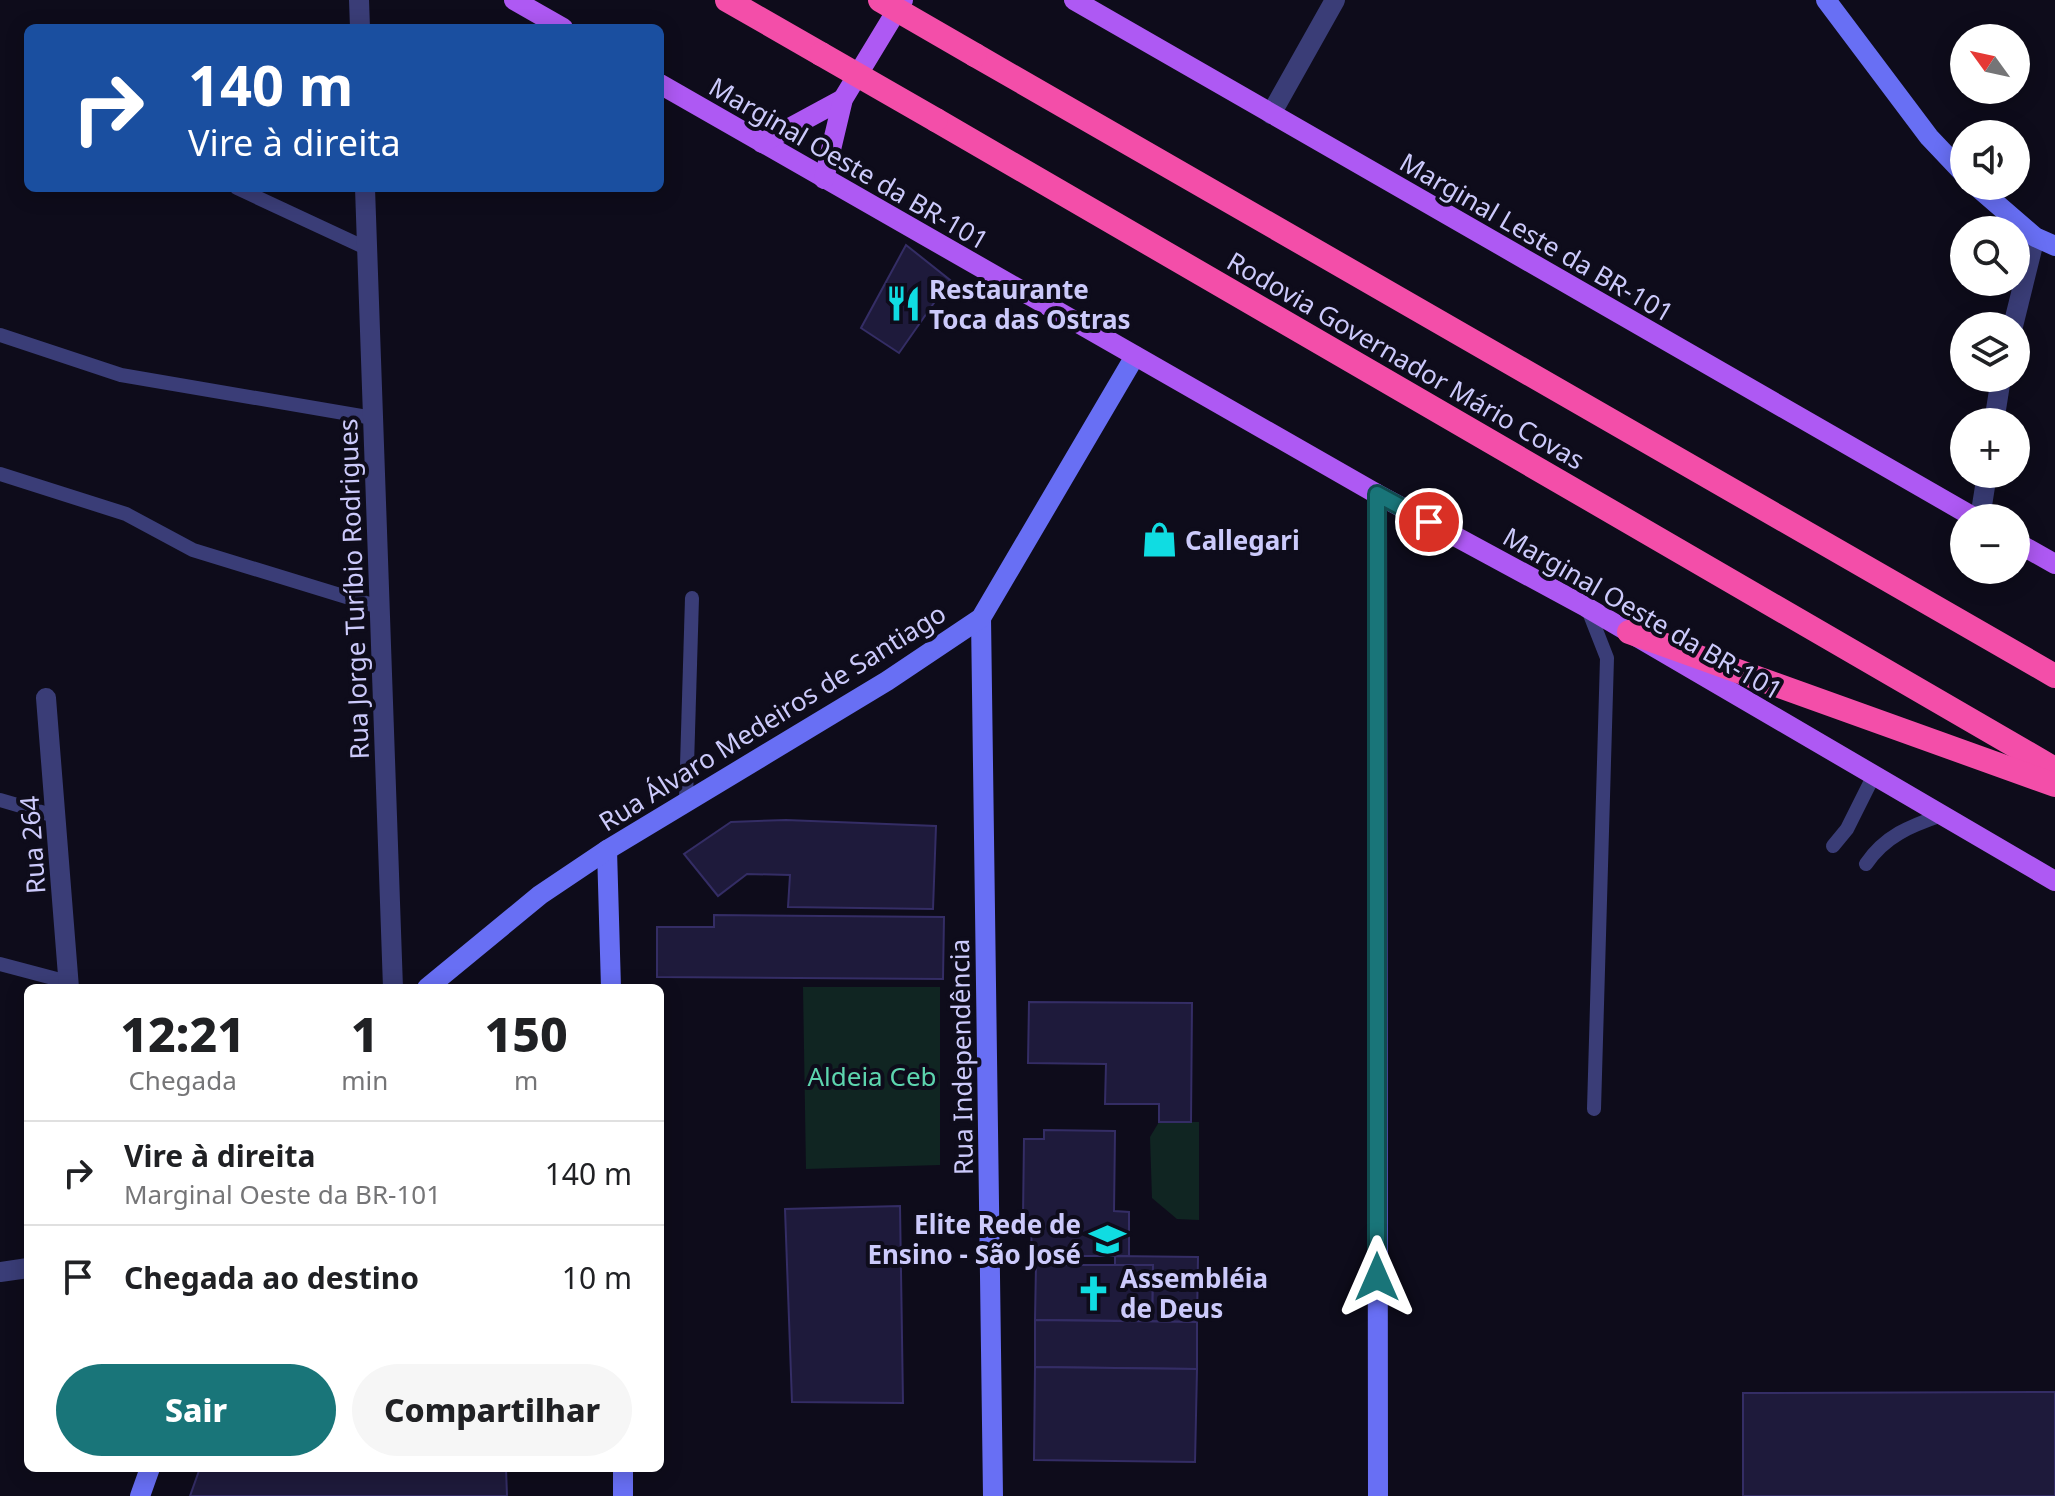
<!DOCTYPE html>
<html lang="pt">
<head>
<meta charset="utf-8">
<style>
	body { margin:0; font-family:"Noto Sans",sans-serif; background:#f6f6f6; color:#202124; height:100vh; display:flex; flex-direction:column; font-size:30px; white-space:nowrap }
	* { box-sizing:border-box; margin:0 }
	p { font-size:26px; color:#757577 }
	.icon { flex:none; width:44px; height:44px; fill:none; stroke:currentColor; stroke-width:2; stroke-linecap:round; stroke-linejoin:round }
	.map { position:relative; flex:1; overflow:hidden }
	.details { position:absolute; left:24px; top:984px; width:640px; height:488px; display:flex; flex-direction:column; background:#fff; border-radius:12px; box-shadow:0 4px 20px #0003 }
	.details>* { flex:none }
	.banner { position:absolute; left:24px; top:24px; width:640px; height:168px; border-radius:12px; box-shadow:0 4px 20px #0003; background:#1a4fa0; color:#fff; overflow:hidden }
	.needle { width:52px; rotate:303deg }
	.tools { position:absolute; left:1950px; top:24px; display:grid; gap:16px }
	.tools a { display:grid; place-items:center; width:80px; height:80px; border-radius:50%; background:#fff; box-shadow:0 4px 20px #0003; font-size:40px }
	.pin { position:absolute; display:grid; place-items:center; width:68px; height:68px; color:#fff; margin:-34px; border:4px solid #fff; border-radius:50%; box-shadow:0 2px 8px #0007 }
	.me { position:absolute; width:88px; margin:-44px; rotate:0deg; stroke-linejoin:round; filter:drop-shadow(0 0 6px #0008) }
	.turn { display:flex; align-items:center; gap:28px; height:168px; padding:0 32px; font-size:36px }
	.turn .icon { width:104px; height:104px; stroke-width:2.5 }
	.turn b { display:block; font-size:56px; line-height:68px }
	.eta { display:flex; justify-content:space-evenly; align-items:center; height:136px; text-align:center }
	.eta b { font-size:48px; font-weight:800; line-height:56px }
	.button { display:flex; gap:16px; margin-top:auto; padding:16px 32px }
	.button a { flex:1; height:92px; border-radius:48px; background:#197579; color:#fff; font-size:32px; font-weight:800; line-height:92px; text-align:center }
	.button a+a { background:#f6f6f6; color:#202124 }
	ul { padding:0; list-style:none }
	li { display:flex; align-items:center; gap:24px; height:104px; padding:0 32px; border-top:2px solid #e0e0e0 }
	li div { flex:1 }
	li b { display:block; font-size:30px }
	li em { font-style:normal }
	.map>svg:first-child { display:block }
</style>
</head>
<body>
<div class="map">
<svg width="2055" height="1496" viewBox="0 0 2055 1496">
	<rect width="100%" height="100%" fill="#0e0c1b"/>
	<g fill="#102522">
		<path d="M803 987H940V1165L806 1169Z"/>
		<path d="M1159 1122H1199V1220L1177 1219 1152 1198 1150 1137Z"/>
	</g>
	<g fill="#1e1a3b" stroke="#342d65" stroke-width="2">
		<path d="M906 245 950 280 899 353 861 328Z"/>
		<path d="M786 820 936 826 933 909 788 907 790 875 747 874 718 896 684 854 731 822Z"/>
		<path d="M714 915 944 917 943 979 657 977V927H714Z"/>
		<path d="M1029 1002 1192 1003 1191 1122H1159V1104H1105L1106 1064 1028 1063Z"/>
		<path d="M1044 1130 1115 1131 1114 1211 1129 1212V1256H1031L1032 1217H1023L1024 1139H1044Z"/>
		<path d="M900 1206 903 1403 792 1402 785 1209Z"/>
		<path d="M1115 1256 1198 1257 1197 1322 1152 1321 1153 1265H1115Z"/>
		<path d="M1036 1265H1153L1152 1321 1035 1320Z"/>
		<path d="M1035 1320 1197 1322V1369L1035 1367Z"/>
		<path d="M1035 1367 1197 1369 1195 1462 1034 1460Z"/>
		<path d="M2055 1392V1496H1743V1393Z"/>
		<path d="M200 1468H506L507 1496H190Z"/>
	</g>
	<g fill="none" stroke-linecap="round" stroke-linejoin="round">
		<g stroke="#3a3d77" stroke-width="14">
			<path d="M237 188 368 249"/>
			<path d="M0 335 121 375 373 418"/>
			<path d="M0 474 126 514 193 550 379 607"/>
			<path d="M1587 607 1607 658 1594 1109"/>
			<path d="M686 799 692 598"/>
			<path d="M0 800 55 816"/>
			<path d="M1833 846 1847 829 1873 777"/>
			<path d="M1866 864C1885 836 1910 826 1942 815"/>
			<path d="M0 964 68 982"/>
		</g>
		<g stroke="#3a3d77" stroke-width="20">
			<path d="M359 0 360 28"/>
			<path d="M1271 114 1335 0"/>
			<path d="M365 188 393 988"/>
			<path d="M2013 326 2035 237"/>
			<path d="M1994 422 2001 378"/>
			<path d="M1980 518 1987 474"/>
			<path d="M46 698 69 988"/>
			<path d="M0 1272 28 1268"/>
		</g>
		<g stroke="#686ff4" stroke-width="20">
			<path d="M1826 0 1929 137 1964 174"/>
			<path d="M1976 186 2035 237 2055 246"/>
			<path d="M1377 494 1378 1496"/>
			<path d="M981 618 993 1496"/>
			<path d="M607 850 611 988"/>
			<path d="M427 988 540 895 607 850 887 681 981 618 1135 356"/>
			<path d="M140 1496 150 1468"/>
			<path d="M623 1496V1468"/>
		</g>
		<g stroke="#ae59f3" stroke-width="20">
			<path d="M514 0 563 28"/>
			<path d="M1074 0 1975 518"/>
			<path d="M660 84 1377 494 1586 607 2055 881"/>
			<path d="M762 143 843 99"/>
			<path d="M824 179 843 99 903 0"/>
			<path d="M2016 542 2055 564"/>
		</g>
		<g stroke="#f34ea9" stroke-width="24">
			<path d="M727 0 821 54"/>
			<path d="M975 55 2055 676"/>
			<path d="M936 120 2055 769"/>
			<path d="M1629 632 2055 785"/>
		</g>
		<g stroke="#f34ea9" stroke-width="24">
			<path d="M880 0 975 55"/>
			<path d="M821 54 936 120"/>
		</g>
	</g>
	<g fill="none" stroke-linecap="round" stroke-linejoin="round">
		<defs>
			<path id="route" d="M1377 1277V494L1429 522"/>
		</defs>
		<use href="#route" stroke="#104c4f" stroke-width="20"/>
		<use href="#route" stroke="#197579" stroke-width="14"/>
	</g>
	<defs>
		<symbol id="restaurant-bare" viewBox="-9 -9 18 18"><path d="M-5-6h1v4h1v-4h1v4h1v-4h1v5L-1.5 .5V6h-2V.5L-5-1ZM5-6V6H3V1.5H1.5Q1.5-4 5-6Z" fill="#10dce2" stroke="#0e0c1b" stroke-width="2.5" paint-order="stroke"/></symbol>
		<symbol id="shop-bare" viewBox="-9 -9 18 18"><path d="M-5-2.5h2.3a2.7 3.5 0 0 1 5.4 0H5L5.5 6h-11ZM-1.5-2.5h3a1.5 2.3 0 0 0-3 0Z" fill="#10dce2" stroke="#0e0c1b" stroke-width="2.5" paint-order="stroke"/></symbol>
		<symbol id="school-bare" viewBox="-9 -9 18 18"><path d="M0-5L7-2L0 1L-7-2ZM-4 1L0 2.5L4 1V4Q0 6-4 4Z" fill="#10dce2" stroke="#0e0c1b" stroke-width="2.5" paint-order="stroke"/></symbol>
		<symbol id="church-bare" viewBox="-9 -9 18 18"><path d="M-1.2-6h2.4v3.5h3.3v2.4h-3.3V6h-2.4V-.1h-3.3v-2.4h3.3Z" fill="#10dce2" stroke="#0e0c1b" stroke-width="2.5" paint-order="stroke"/></symbol>
	</defs>
	<g fill-rule="evenodd">
		<use href="#restaurant-bare" x="878" y="278" width="51" height="51"/>
		<use href="#shop-bare" x="1134" y="514" width="51" height="51"/>
		<use href="#school-bare" x="1082" y="1214" width="51" height="51"/>
		<use href="#church-bare" x="1068" y="1268" width="51" height="51"/>
	</g>
	<g text-anchor="middle" dominant-baseline="central" stroke-width="8" stroke-linejoin="round" paint-order="stroke">
		<g font-size="26" fill="#cccafb" stroke="#0e0c1b">
			<text transform="translate(849 163) rotate(30)">Marginal Oeste da BR-101</text>
			<text transform="translate(1537 237) rotate(30)">Marginal Leste da BR-101</text>
			<text transform="translate(1406 360) rotate(30)">Rodovia Governador Mário Covas</text>
			<text transform="translate(353 589) rotate(-92)">Rua Jorge Turíbio Rodrigues</text>
			<text transform="translate(1643 613) rotate(30)">Marginal Oeste da BR-101</text>
			<text transform="translate(772 717) rotate(-32)">Rua Álvaro Medeiros de Santiago</text>
			<text transform="translate(32 845) rotate(-94)">Rua 264</text>
			<text transform="translate(961 1057) rotate(-91)">Rua Independência</text>
		</g>
		<g font-size="26" font-weight="bold" fill="#cccafb" stroke="#0e0c1b" text-anchor="start">
			<text x="929" y="289">Restaurante<tspan x="929" dy="30">Toca das Ostras</tspan></text>
			<text x="1185" y="540">Callegari</text>
			<text x="1081" y="1224" text-anchor="end">Elite Rede de<tspan x="1081" dy="30">Ensino - São José</tspan></text>
			<text x="1120" y="1278">Assembléia<tspan x="1120" dy="30">de Deus</tspan></text>
		</g>
		<g font-size="26" fill="#5dd5ae" stroke="#0e0c1b">
			<text x="872" y="1076">Aldeia Ceb</text>
		</g>
	</g>
</svg>
<div class="tools">
<a><svg class="needle" viewBox="-14 -14 28 28"><path d="M0-13l5 13h-10z" fill="#e53935"/><path d="M0 13l5-13h-10z" fill="#757577"/></svg></a>
<a><svg class="icon" aria-label="sound" viewBox="0 0 24 24"><path d="M4 9h4l5-4v14l-5-4H4zM17 9q2 3 0 6"/></svg></a>
<a><svg class="icon" aria-label="search" viewBox="0 0 24 24"><circle cx="10" cy="10" r="6"/><path d="M15 15l6 6"/></svg></a>
<a><svg class="icon" aria-label="layers" viewBox="0 0 24 24"><path d="M12 4l9 5-9 5-9-5zM3 14l9 5 9-5"/></svg></a>
<a>+</a>
<a>−</a>
</div>
<div class="pin" style="left:1429px;top:522px;background:#d93025"><svg class="icon" aria-label="arrive" viewBox="0 0 24 24"><path d="M6 21V4h12l-3 4 3 4H6"/></svg></div>
<svg class="me" style="left:1377px;top:1277px" viewBox="-20 -20 40 40"><path d="M0-17L14 15 0 8-14 15z" fill="#197579" stroke="#fff" stroke-width="4"/></svg>
<div class="banner">
<div class="turn"><svg class="icon" aria-label="right" viewBox="0 0 24 24"><path d="M7 20v-9h11M14 6l5 5-5 5"/></svg><div><b>140 m</b>Vire à direita</div></div>
</div>
<section class="details">
<div class="eta">
<div><b>12:21</b><p>Chegada</p></div>
<div><b>1</b><p>min</p></div>
<div><b>150</b><p>m</p></div>
</div>
<ul>
<li><svg class="icon" aria-label="right" viewBox="0 0 24 24"><path d="M7 20v-9h11M14 6l5 5-5 5"/></svg><div><b>Vire à direita</b><p>Marginal Oeste da BR-101</p></div><em>140 m</em></li>
<li><svg class="icon" aria-label="arrive" viewBox="0 0 24 24"><path d="M6 21V4h12l-3 4 3 4H6"/></svg><div><b>Chegada ao destino</b></div><em>10 m</em></li>
</ul>
<div class="button"><a>Sair</a><a>Compartilhar</a></div>
</section>
</div>
</body>
</html>
